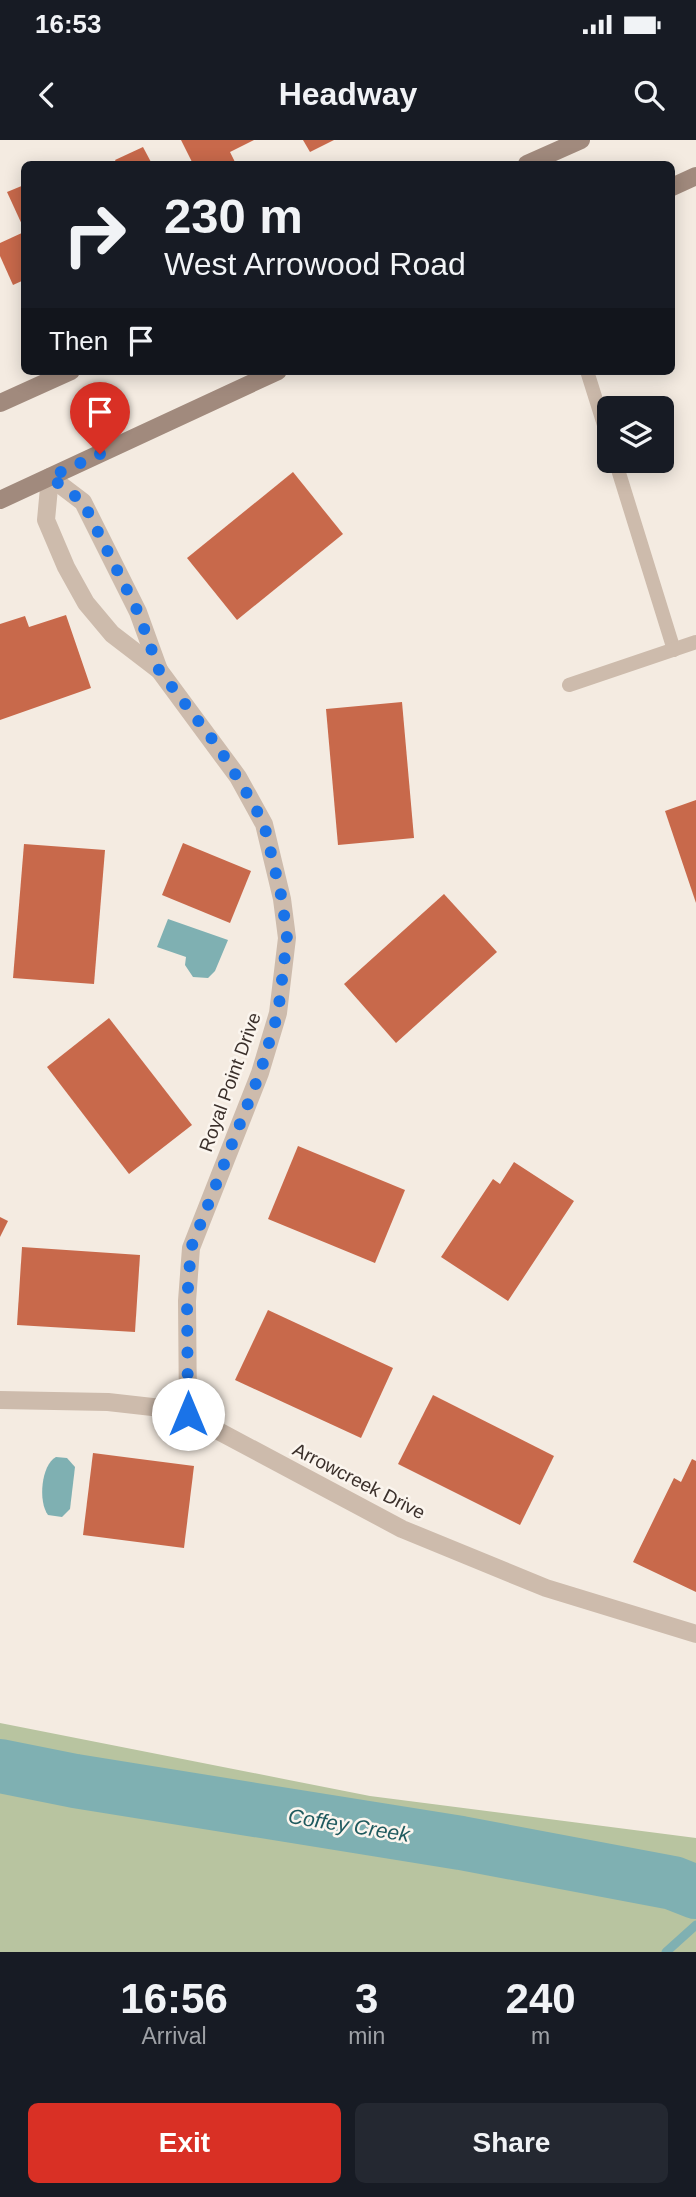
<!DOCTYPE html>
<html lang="en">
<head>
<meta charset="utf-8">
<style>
	body { margin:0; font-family:Arial,sans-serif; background:#242831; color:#f1f3f6; height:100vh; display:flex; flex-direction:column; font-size:26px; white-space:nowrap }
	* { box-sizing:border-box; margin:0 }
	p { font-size:23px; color:#9ea1a6 }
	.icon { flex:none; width:38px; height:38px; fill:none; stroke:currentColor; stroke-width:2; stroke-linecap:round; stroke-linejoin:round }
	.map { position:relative; height:1812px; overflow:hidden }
	.side { display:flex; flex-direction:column; background:#171b24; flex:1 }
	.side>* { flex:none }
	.hud { position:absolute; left:21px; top:21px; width:654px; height:214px; border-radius:10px; box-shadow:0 4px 18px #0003; background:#171b24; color:#f1f3f6; overflow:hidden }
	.buttons { position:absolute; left:597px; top:256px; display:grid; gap:14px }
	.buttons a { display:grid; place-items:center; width:77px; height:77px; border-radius:10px; background:#171b24; box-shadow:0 4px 18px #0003; font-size:35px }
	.pin { position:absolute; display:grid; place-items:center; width:60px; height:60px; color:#fff; margin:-72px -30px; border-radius:50% 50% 50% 0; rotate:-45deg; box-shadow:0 0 7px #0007 }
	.pin .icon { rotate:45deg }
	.me { position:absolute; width:77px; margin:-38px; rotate:0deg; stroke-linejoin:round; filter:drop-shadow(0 0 5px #0008) }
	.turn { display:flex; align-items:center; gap:24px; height:147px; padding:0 28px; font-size:32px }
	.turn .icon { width:91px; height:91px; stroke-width:2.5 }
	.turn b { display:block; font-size:49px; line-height:60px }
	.then { display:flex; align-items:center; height:66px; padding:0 28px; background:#0003; gap:14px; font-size:26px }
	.eta { display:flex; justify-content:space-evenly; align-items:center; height:119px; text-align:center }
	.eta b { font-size:42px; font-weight:800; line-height:49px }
	.primary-button { display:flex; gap:14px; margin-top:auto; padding:14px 28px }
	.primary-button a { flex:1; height:80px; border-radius:10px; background:#d93025; color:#fff; font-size:28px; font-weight:800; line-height:80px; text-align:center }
	.primary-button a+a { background:#242831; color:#f1f3f6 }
	.status { display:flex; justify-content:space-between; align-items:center; height:49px; padding:0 35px; background:#171b24; direction:ltr }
	.status svg { height:19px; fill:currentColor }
	header { display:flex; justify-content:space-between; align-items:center; height:91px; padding:0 28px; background:#171b24; font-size:32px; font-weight:800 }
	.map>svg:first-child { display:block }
</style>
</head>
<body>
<div class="status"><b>16:53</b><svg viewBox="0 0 49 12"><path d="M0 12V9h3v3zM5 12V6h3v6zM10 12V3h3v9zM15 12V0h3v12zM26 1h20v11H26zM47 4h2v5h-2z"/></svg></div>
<header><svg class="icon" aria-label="back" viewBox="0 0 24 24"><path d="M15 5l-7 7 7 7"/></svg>Headway<svg class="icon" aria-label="search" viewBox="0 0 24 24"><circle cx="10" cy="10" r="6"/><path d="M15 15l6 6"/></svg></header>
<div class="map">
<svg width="696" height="1812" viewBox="0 0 696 1812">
	<rect width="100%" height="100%" fill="#f4ebe1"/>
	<path fill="#b8c4a0" d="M0 1583 370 1656 696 1698V1812H0Z"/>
	<g fill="#7fb0b2">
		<path d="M168 779 228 800 215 831 208 838 193 837 185 825 186 817 157 807Z"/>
		<path d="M56 1317 67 1318 75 1327 70 1369 62 1377 48 1375C38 1362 41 1325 56 1317Z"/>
	</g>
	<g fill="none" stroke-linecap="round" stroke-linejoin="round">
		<path stroke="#7fb0b2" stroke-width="9" d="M666 1812 696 1785"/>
		<path stroke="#7fb0b2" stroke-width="54" d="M0 1626 75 1641 461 1703 673 1743 696 1752"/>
	</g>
	<g fill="#c8694b">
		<path d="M181 0H254L230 12 236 24H193Z"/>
		<path d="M303 0H334L310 12Z"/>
		<path d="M143 7 152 24H117L115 20Z"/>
		<path d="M24 45V89L7 52Z"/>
		<path d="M24 92V140L13 145 0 116V103Z"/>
		<path d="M293 332 343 394 237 480 187 418Z"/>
		<path d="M66 475 91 548 0 580V484L25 476 29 487Z"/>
		<path d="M402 562 414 698 338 705 326 569Z"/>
		<path d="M696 660V763L665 671Z"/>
		<path d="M183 703 251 731 230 783 162 755Z"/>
		<path d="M24 704 105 710 94 844 13 838Z"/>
		<path d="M444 754 497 812 396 903 344 844Z"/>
		<path d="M109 878 192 985 129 1034 47 927Z"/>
		<path d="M298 1006 405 1050 375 1123 268 1079Z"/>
		<path d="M514 1022 574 1061 508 1161 441 1117 493 1039 500 1044Z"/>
		<path d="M0 1077 8 1081 0 1097Z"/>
		<path d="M22 1107 140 1115 135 1192 17 1185Z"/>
		<path d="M268 1170 393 1228 361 1298 235 1240Z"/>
		<path d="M433 1255 554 1316 520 1385 398 1324Z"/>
		<path d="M93 1313 194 1326 184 1408 83 1395Z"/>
		<path d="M692 1319 696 1321V1452L633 1422 674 1338 681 1342Z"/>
	</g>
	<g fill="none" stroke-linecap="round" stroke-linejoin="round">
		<g stroke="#cdbbac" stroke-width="14">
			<path d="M587 231 609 301"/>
			<path d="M615 320 674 510"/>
			<path d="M569 545 696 502"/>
		</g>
		<g stroke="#cdbbac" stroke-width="18">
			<path d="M50 337 46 380 66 427 86 463 112 494 159 530 238 637 264 684 282 759 287 798 278 873 260 933 191 1108 187 1161 188 1274"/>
			<path d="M50 337 83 362 138 472 159 530"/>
			<path d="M0 1260 108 1262 179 1270 402 1389 546 1448 696 1494"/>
		</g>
		<g stroke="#a18a7d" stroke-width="18">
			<path d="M527 24 581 0"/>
			<path d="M672 47 696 36"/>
			<path d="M0 263 71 231"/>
			<path d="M0 360 278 231"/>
		</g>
	</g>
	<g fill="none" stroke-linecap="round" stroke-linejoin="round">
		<path stroke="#1a73e8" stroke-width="12" stroke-dasharray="0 21.6" d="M100 314 50 337 83 362 138 472 159 530 219 608 251 660 264 684 282 759 287 798 278 873 260 933 191 1108 187 1161 188 1274"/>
	</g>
	<g text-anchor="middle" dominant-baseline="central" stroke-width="5" stroke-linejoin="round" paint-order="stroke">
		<g font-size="19" fill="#3b302b" stroke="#fbf5ee">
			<text transform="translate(230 942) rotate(-70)">Royal Point Drive</text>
			<text transform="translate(359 1341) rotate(27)">Arrowcreek Drive</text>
		</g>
		<g font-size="21" font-style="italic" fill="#1f5a5e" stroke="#fbf5ee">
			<text transform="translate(349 1685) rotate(9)">Coffey Creek</text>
		</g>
	</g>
</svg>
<div class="buttons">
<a><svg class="icon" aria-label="layers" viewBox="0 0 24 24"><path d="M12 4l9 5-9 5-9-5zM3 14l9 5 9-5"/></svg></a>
</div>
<div class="pin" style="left:100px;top:314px;background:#d93025"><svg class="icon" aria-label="arrive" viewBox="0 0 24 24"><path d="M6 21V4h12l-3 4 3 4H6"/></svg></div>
<svg class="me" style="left:188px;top:1274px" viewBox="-20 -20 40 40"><circle r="19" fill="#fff"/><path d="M0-13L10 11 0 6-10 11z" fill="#1a73e8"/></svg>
<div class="hud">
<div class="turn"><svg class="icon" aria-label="right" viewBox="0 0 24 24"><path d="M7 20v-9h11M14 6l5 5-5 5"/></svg><div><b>230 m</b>West Arrowood Road</div></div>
<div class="then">Then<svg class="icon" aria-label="arrive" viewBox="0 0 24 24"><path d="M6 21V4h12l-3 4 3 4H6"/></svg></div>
</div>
</div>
<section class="side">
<div class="eta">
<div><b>16:56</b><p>Arrival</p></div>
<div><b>3</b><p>min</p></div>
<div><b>240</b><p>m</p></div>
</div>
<div class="primary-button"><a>Exit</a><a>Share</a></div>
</section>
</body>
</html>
